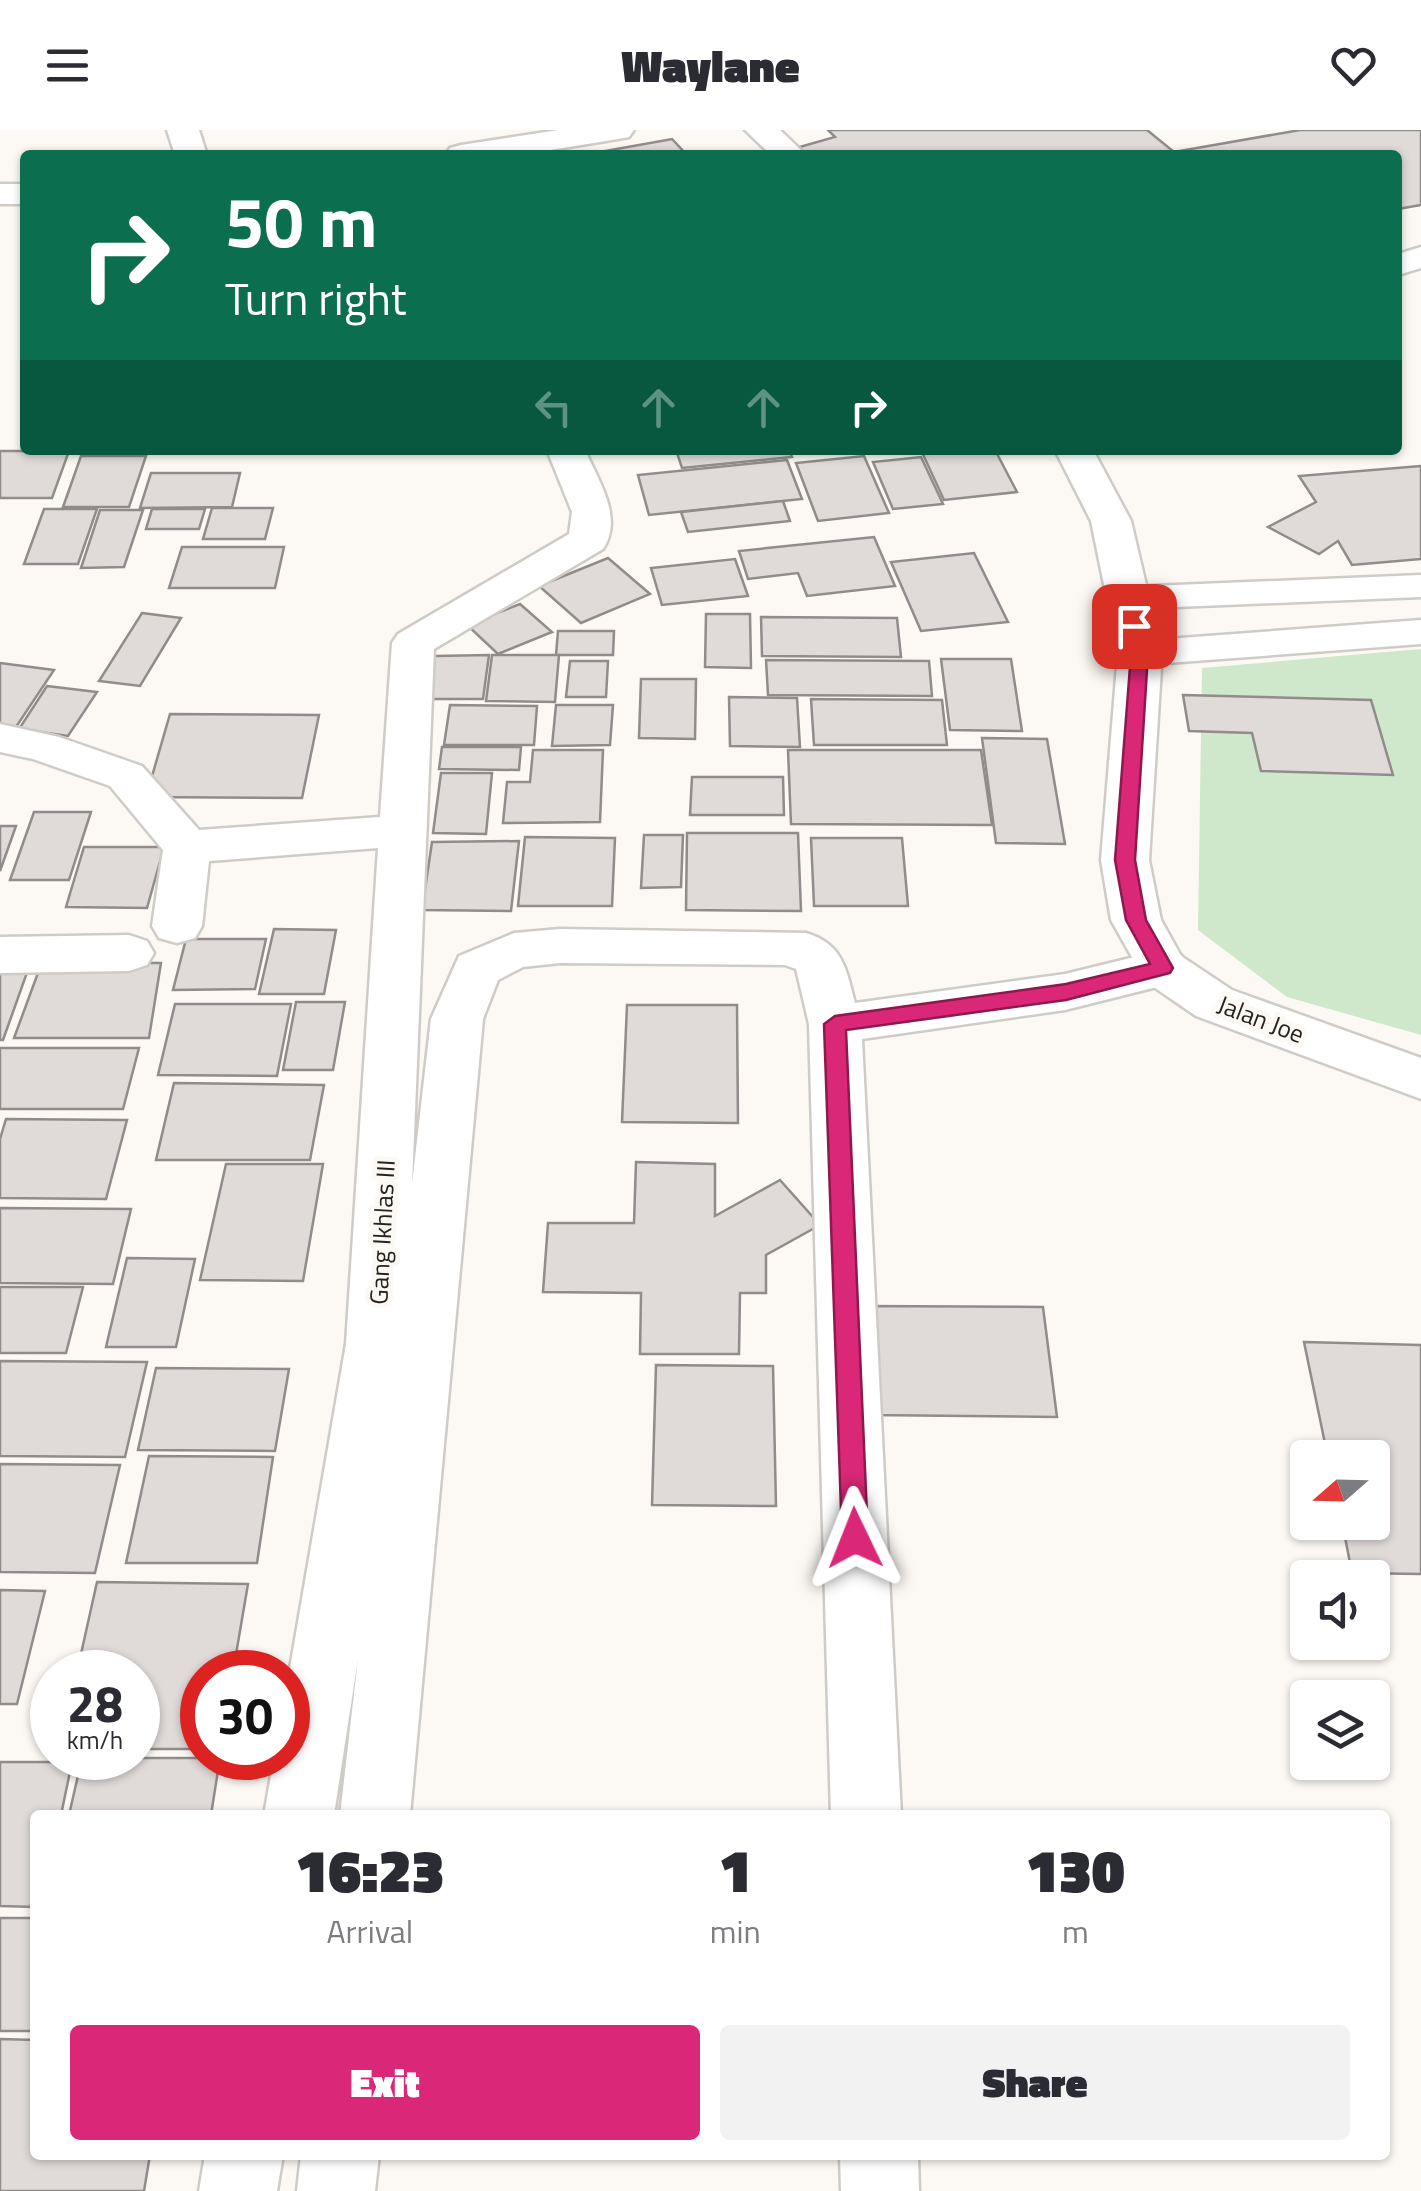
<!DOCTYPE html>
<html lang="en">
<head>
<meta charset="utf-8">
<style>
	body { margin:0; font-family:"Titillium Web",sans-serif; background:#f2f2f3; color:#2b2b33; height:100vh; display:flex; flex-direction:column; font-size:38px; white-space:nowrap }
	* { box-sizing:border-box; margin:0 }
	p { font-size:32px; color:#7c7c81 }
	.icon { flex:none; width:55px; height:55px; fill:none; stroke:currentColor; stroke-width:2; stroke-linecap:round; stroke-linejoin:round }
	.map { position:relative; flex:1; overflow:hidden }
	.sheet { position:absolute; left:30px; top:1680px; width:1360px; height:350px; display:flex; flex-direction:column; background:#fff; border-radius:10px; box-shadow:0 2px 8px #0004 }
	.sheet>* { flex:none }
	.banner { position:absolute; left:20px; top:20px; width:1382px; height:305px; border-radius:10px; box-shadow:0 2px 8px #0004; background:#0b6e4f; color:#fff; overflow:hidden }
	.needle { width:65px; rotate:250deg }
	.controls { position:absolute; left:1290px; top:1310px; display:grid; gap:20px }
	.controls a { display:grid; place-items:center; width:100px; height:100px; border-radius:10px; background:#fff; box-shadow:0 2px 8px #0004; font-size:50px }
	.speed { position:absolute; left:30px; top:1520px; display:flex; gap:20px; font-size:50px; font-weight:700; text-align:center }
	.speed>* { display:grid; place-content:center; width:130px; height:130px; border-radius:50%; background:#fff; box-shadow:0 2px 8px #0004; line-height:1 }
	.speed small { font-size:25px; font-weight:400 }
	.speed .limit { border:15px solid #d22; background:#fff; color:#111 }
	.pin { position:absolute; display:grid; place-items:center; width:85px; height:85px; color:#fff; margin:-42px; border-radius:20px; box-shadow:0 5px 15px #0006 }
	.me { position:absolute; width:110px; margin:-55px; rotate:358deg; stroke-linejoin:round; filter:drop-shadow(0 0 8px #0008) }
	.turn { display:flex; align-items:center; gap:35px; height:210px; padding:0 40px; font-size:45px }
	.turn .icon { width:130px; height:130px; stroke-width:2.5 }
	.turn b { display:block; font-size:70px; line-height:85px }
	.lanes { display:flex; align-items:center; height:95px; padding:0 40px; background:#0003; justify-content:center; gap:50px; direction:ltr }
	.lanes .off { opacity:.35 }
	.eta { display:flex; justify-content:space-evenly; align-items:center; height:170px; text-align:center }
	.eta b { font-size:60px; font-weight:800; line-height:70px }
	.cta { display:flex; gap:20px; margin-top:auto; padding:20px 40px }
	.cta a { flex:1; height:115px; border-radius:10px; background:#db2777; color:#fff; font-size:40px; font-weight:800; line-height:115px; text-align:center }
	.cta a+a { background:#f2f2f3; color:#2b2b33 }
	header { display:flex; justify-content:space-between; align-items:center; height:130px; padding:0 40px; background:#fff; font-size:45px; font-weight:800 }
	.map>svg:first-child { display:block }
</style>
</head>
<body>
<header><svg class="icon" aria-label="menu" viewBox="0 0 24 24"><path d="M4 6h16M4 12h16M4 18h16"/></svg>Waylane<svg class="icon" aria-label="heart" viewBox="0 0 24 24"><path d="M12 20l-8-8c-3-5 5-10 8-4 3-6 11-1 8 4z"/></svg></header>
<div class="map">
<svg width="1421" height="2061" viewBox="0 0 1421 2061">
	<rect width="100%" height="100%" fill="#fcf9f4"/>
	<path fill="#cfe7ca" d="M1421 519V905L1287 867 1198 800 1202 538Z"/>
	<g fill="#e0dad9" stroke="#918c8b" stroke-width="2.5">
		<path d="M828 0H1147L1174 22 1300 0H1421V75L1398 79V25H805L796 18 835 7Z"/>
		<path d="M672 9 687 25H583Z"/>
		<path d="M676 320H789L792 327 682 338Z"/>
		<path d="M921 320H995L1017 362 944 370Z"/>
		<path d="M0 321H69L52 368H0Z"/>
		<path d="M81 326H146L129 377H63Z"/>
		<path d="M864 326 889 383 818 391 796 333Z"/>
		<path d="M921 327 943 374 893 379 873 332Z"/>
		<path d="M787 330 802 369 649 385 638 345Z"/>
		<path d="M1421 336V429L1352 435 1338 411 1319 424 1268 397 1316 372 1299 346Z"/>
		<path d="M151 343H240L232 377 140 378Z"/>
		<path d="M783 371 790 391 688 402 681 382Z"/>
		<path d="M212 378H273L265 409H203Z"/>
		<path d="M44 379H97L78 434H24Z"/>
		<path d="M152 379H205L199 399H146Z"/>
		<path d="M100 380H143L124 437 81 438Z"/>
		<path d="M874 407 895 456 807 466 798 443 748 449 739 421Z"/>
		<path d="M182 417H284L275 458H169Z"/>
		<path d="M974 423 1008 492 921 501 891 432Z"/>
		<path d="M608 428 650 464 581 493 539 456Z"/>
		<path d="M735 429 748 466 662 475 651 438Z"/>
		<path d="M520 474 552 502 498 524 467 495Z"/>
		<path d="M142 483 181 488 140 556 99 551Z"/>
		<path d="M706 484H750L751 538 705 537Z"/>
		<path d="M761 487 897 488 901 527 762 526Z"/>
		<path d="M558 501H614L613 525H556Z"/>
		<path d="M489 525 483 569H429L435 526Z"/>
		<path d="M492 525H559L555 572 486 571Z"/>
		<path d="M941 529H1011L1022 601 950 600Z"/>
		<path d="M766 530 929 531 932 566 768 565Z"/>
		<path d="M570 531H608L606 567H566Z"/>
		<path d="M0 533 54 540 14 600 0 598Z"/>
		<path d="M641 549H696L695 609 639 608Z"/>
		<path d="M47 556 97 562 68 606 19 599Z"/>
		<path d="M1183 565 1371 570 1393 645 1261 641 1252 603 1189 601Z"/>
		<path d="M729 567 797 568 800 617 730 616Z"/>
		<path d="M811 569 942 570 947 615H814Z"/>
		<path d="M450 575 537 576 534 615H444Z"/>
		<path d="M556 575H613L610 615 552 616Z"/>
		<path d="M170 584 319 585 302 668 146 667Z"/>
		<path d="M982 608 1047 609 1065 714 996 713Z"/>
		<path d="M442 617H521L519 640 439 639Z"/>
		<path d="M533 620H603L600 692 503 693 507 652H530Z"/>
		<path d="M788 620H981L992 695 791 694Z"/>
		<path d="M441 643H492L486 704 433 703Z"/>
		<path d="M692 647H783L784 685H690Z"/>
		<path d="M34 682H91L69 750H10Z"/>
		<path d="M0 696H16L0 741Z"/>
		<path d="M687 703H798L801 781 686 780Z"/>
		<path d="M644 705H683L681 757 641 758Z"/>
		<path d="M525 707 615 708 612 776H518Z"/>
		<path d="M811 708H902L908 776H814Z"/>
		<path d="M519 711 511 781 422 780 432 712Z"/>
		<path d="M84 717H164L147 778 66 777Z"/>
		<path d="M274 799 336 800 324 864H259Z"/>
		<path d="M186 809H266L255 859 173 860Z"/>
		<path d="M42 832 161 833 149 908H14Z"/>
		<path d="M0 836 29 837 3 910H0Z"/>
		<path d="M296 872H345L333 940H283Z"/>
		<path d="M175 874H291L277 946 158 945Z"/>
		<path d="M627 875H737L738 993 622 992Z"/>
		<path d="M0 918H139L123 979H0Z"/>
		<path d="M174 953 324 955 310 1030H156Z"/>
		<path d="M6 989 127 990 106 1069 0 1068V1009Z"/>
		<path d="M636 1032 715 1034V1086L780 1050 820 1095 766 1125V1163H740L739 1224H640L641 1163 543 1162 548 1093H634Z"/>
		<path d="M226 1034H323L303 1151 200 1150Z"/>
		<path d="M0 1078 131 1079 113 1154 0 1153Z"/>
		<path d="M127 1128 195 1129 176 1217H106Z"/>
		<path d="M0 1157H83L66 1223H0Z"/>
		<path d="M862 1176 1043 1177 1057 1287 868 1285Z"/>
		<path d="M1304 1212 1421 1215V1444L1352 1443 1342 1392H1372V1328H1328Z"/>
		<path d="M0 1231 147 1232 125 1327 0 1326Z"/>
		<path d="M656 1235 773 1236 776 1376 652 1375Z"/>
		<path d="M156 1238 289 1239 275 1321 138 1320Z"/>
		<path d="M149 1326 273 1327 257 1433H126Z"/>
		<path d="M0 1334 120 1335 95 1443 0 1442Z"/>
		<path d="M97 1452 248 1454 233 1542H202V1619H138V1542H77Z"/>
		<path d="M0 1460 45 1461 17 1574H0Z"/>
		<path d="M82 1628H220L211 1685H69Z"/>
		<path d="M0 1632H72L61 1685H35V1777L0 1776Z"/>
		<rect x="0" y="1788" width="35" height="113"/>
		<path d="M0 1909 35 1910V2025H150L144 2061H0Z"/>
	</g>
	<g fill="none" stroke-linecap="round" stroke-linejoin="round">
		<defs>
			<g id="lane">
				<path d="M1421 445V467L1128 479 1115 476 1109 468 1115 460 1128 457Z"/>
				<path d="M1421 490V514L1140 535 1126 531 1120 523 1126 515 1140 511Z"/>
			</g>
			<g id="street">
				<path d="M167 0H199L207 25H175Z"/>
				<path d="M1421 117V138L1398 145V124Z"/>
				<path d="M547 320H585C598 350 624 388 603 419L434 519 412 1054 431 889 459 826 514 803 560 799 806 803C843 814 846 839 855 873L1065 844 1163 820 1181 825 1188 838 1181 851 1065 880 862 909 901 1685H831L809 894 796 839 785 835 560 833 523 837 498 850 483 889 410 1685H340L358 1529 334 1685H264L274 1628H288V1550L346 1214 378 718 209 731 202 796 195 808 177 813 159 808 152 796 163 720 110 656 33 629 0 622V594L59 607 142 636 199 700 380 687 392 513 398 504 569 404 572 382Z"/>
				<path d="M129 805 147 811 154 823 147 835 129 841 0 843V807Z"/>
				<path d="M205 2025H283L277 2061H199Z"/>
				<path d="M301 2025H379L375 2061H297Z"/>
				<path d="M840 2025H918L919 2061H841Z"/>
			</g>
			<g id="secondary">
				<path d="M745 0H780L806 25H771Z"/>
				<path d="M1055 320H1093L1131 391 1162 523 1149 730 1161 790 1181 826 1232 860 1421 928V969L1196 886 1145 851 1138 838 1111 790 1101 730 1118 523 1091 391Z"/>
			</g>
			<g id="primary">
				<path d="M559 0H634L629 7 618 9 520 25H445L450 18 461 15Z"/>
				<rect x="0" y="54" width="25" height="20"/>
			</g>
		</defs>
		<use href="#lane" stroke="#cfccc8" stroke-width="5"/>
		<use href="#street" stroke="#cfccc8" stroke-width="5"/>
		<use href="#secondary" stroke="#cfccc8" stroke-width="5"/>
		<use href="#primary" stroke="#cfccc8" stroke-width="5"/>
		<use href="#lane" fill="#fff" fill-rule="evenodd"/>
		<use href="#street" fill="#fff" fill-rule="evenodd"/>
		<use href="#secondary" fill="#fff" fill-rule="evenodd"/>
		<use href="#primary" fill="#fff" fill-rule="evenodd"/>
	</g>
	<path fill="#db2777" stroke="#8e194d" stroke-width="2.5" d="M1134 491 1143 496 1148 524 1135 730 1146 790 1173 838 1170 843 1066 870 846 900 868 1408 864 1416 855 1420 845 1416 842 1408 824 894 835 886 1066 854 1150 834 1126 790 1115 730 1131 524 1125 496Z"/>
	<g text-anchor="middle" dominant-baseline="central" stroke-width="10" stroke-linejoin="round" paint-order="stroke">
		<g font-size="25" fill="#242321" stroke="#fcf9f4">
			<text transform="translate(1261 889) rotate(21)">Jalan Joe</text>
			<text transform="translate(382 1102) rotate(-87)">Gang Ikhlas III</text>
		</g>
	</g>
</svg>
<div class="controls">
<a><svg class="needle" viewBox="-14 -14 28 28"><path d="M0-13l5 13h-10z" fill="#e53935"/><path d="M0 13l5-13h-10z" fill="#7c7c81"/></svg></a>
<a><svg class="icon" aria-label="sound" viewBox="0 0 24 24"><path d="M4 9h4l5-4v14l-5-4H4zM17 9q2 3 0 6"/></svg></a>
<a><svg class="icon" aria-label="layers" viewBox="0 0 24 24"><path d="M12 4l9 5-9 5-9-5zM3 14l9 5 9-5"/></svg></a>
</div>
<div class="speed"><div>28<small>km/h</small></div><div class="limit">30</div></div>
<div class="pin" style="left:1134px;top:496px;background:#d93025"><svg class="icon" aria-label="arrive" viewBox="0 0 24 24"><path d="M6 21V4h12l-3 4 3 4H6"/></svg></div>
<svg class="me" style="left:855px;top:1408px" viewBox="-20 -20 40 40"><path d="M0-17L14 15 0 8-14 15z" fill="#db2777" stroke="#fff" stroke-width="4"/></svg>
<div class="banner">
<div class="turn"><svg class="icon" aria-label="right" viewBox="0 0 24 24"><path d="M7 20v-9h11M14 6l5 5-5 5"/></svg><div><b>50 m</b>Turn right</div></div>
<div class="lanes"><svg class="icon off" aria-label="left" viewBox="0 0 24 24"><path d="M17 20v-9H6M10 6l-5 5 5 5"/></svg><svg class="icon off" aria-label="ahead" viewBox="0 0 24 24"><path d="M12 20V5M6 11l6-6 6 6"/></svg><svg class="icon off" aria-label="ahead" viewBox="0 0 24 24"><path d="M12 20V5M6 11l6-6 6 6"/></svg><svg class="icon" aria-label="right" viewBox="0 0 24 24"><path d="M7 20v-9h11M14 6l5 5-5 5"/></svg></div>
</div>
<section class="sheet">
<div class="eta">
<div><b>16:23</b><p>Arrival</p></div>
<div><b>1</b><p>min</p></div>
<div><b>130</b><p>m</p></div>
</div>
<div class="cta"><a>Exit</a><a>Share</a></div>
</section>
</div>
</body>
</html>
